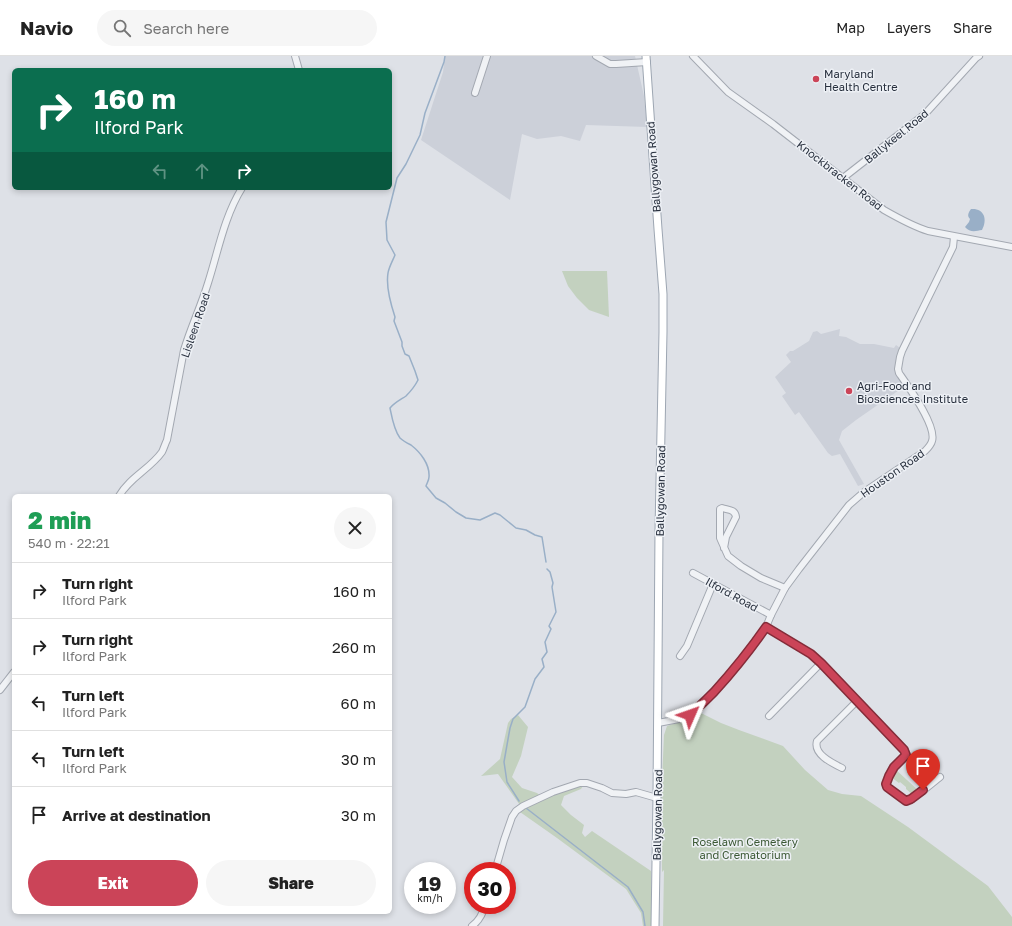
<!DOCTYPE html>
<html lang="en">
<head>
<meta charset="utf-8">
<style>
	body { margin:0; font-family:"Golos Text",sans-serif; background:#f6f6f6; color:#222; height:100vh; display:flex; flex-direction:column; font-size:15px; white-space:nowrap }
	* { box-sizing:border-box; margin:0 }
	p { font-size:13px; color:#767676 }
	.icon { flex:none; width:22px; height:22px; fill:none; stroke:currentColor; stroke-width:2; stroke-linecap:round; stroke-linejoin:round }
	.map { position:relative; flex:1; overflow:hidden }
	.details { position:absolute; left:12px; top:438px; width:380px; height:420px; display:flex; flex-direction:column; background:#fff; border-radius:6px; box-shadow:0 2px 6px #0003 }
	.details>* { flex:none }
	.guide { position:absolute; left:12px; top:12px; width:380px; height:122px; border-radius:6px; box-shadow:0 2px 6px #0003; background:#0b6e4f; color:#fff; overflow:hidden }
	.speed { position:absolute; left:404px; top:806px; display:flex; gap:8px; font-size:20px; font-weight:700; text-align:center }
	.speed>* { display:grid; place-content:center; width:52px; height:52px; border-radius:50%; background:#fff; box-shadow:0 2px 6px #0003; line-height:1 }
	.speed small { font-size:10px; font-weight:400 }
	.speed .limit { border:6px solid #d22; background:#fff; color:#111 }
	.pin { position:absolute; display:grid; place-items:center; width:34px; height:34px; color:#fff; margin:-41px -17px; border-radius:50% 50% 50% 0; rotate:-45deg; box-shadow:0 0 4px #0007 }
	.pin .icon { rotate:45deg }
	.me { position:absolute; width:44px; margin:-22px; rotate:47deg; stroke-linejoin:round; filter:drop-shadow(0 0 3px #0008) }
	.turn { display:flex; align-items:center; gap:14px; height:84px; padding:0 16px; font-size:18px }
	.turn .icon { width:52px; height:52px; stroke-width:2.5 }
	.turn b { display:block; font-size:28px; line-height:34px }
	.lanes { display:flex; align-items:center; height:38px; padding:0 16px; background:#0003; justify-content:center; gap:20px; direction:ltr }
	.lanes .off { opacity:.35 }
	.round { display:grid; place-items:center; flex:none; width:42px; height:42px; border-radius:21px; background:#f6f6f6 }
	.summary { display:flex; align-items:center; justify-content:space-between; height:68px; padding:0 16px }
	h1 { font-size:24px; font-weight:800; line-height:30px; color:#1e9e55 }
	.cta { display:flex; gap:8px; margin-top:auto; padding:8px 16px }
	.cta a { flex:1; height:46px; border-radius:24px; background:#cb4458; color:#fff; font-size:16px; font-weight:800; line-height:46px; text-align:center }
	.cta a+a { background:#f6f6f6; color:#222 }
	ul { padding:0; list-style:none }
	li { display:flex; align-items:center; gap:12px; height:56px; padding:0 16px; border-top:1px solid #e0e0e0 }
	li div { flex:1 }
	li b { display:block; font-size:15px }
	li em { font-style:normal }
	header { display:flex; align-items:center; gap:24px; box-sizing:border-box; height:56px; padding:0 20px; background:#fff; border-bottom:1px solid #e0e0e0 }
	header strong { font-size:19px }
	nav { display:flex; gap:22px; margin-inline-start:auto; font-size:14px }
	.search { width:280px; height:36px; background:#f6f6f6; display:flex; align-items:center; gap:10px; box-sizing:border-box; padding:0 14px; border-radius:22px; color:#767676; font-size:15px }
	.map>svg:first-child { display:block }
</style>
</head>
<body>
<header>
<strong>Navio</strong>
<div class="search"><svg class="icon" aria-label="search" viewBox="0 0 24 24"><circle cx="10" cy="10" r="6"/><path d="M15 15l6 6"/></svg>Search here</div>
<nav><a>Map</a><a>Layers</a><a>Share</a></nav>
</header>
<div class="map">
<svg width="1012" height="870" viewBox="0 0 1012 870">
	<rect width="100%" height="100%" fill="#dee1e7"/>
	<g fill="#ccd0d9">
		<path d="M445 0H635L644 40 647 71 586 69 580 85 561 80 537 83 522 78 510 144 421 84 443 16Z"/>
		<path d="M840 273 839 280 846 281 860 288H874L894 292 896 289 900 292 896 316 905 330 856 364 842 375 839 384 864 428 858 430 840 398 832 400 828 397 799 356 795 359 782 340 786 337 775 321 791 306 786 299 790 295H793L809 285 813 276 817 275 821 278Z"/>
	</g>
	<g fill="#c3d1bf">
		<path d="M562 215H607L609 261 589 254 577 242 568 230Z"/>
		<path d="M701 657 721 667 739 674 783 690 805 714 828 734 842 738 861 740 908 771 988 830 1012 861V870H663L664 814 662 816 661 747 664 679 667 670 691 662 693 663Z"/>
		<path d="M518 659 528 671 521 700 512 721 522 732 537 737 543 742 576 730H583L581 733 564 740 561 749 571 759 584 769 582 777 585 781 592 775 651 815V870H643L641 857 626 833 557 782 520 756 522 752 498 718 481 720 500 703 508 667 511 663Z"/>
		<path d="M895 713 919 735 913 739 906 733V731L900 726 899 727 891 721Z"/>
	</g>
	<path fill="#99afc7" d="M971 153C984 152 988 163 982 174 976 175 970 177 965 171L969 166 970 163C967 160 968 157 971 153Z"/>
	<g fill="none" stroke-linecap="round" stroke-linejoin="round">
		<g stroke="#99afc7" stroke-width="1.5">
			<path d="M445 0 444 6 425 57 420 79 406 108 397 122 386 166 387 184 395 199C393 204 389 211 388 217 386 229 391 249 395 261L394 265 402 286V290L405 298 409 300 415 315 418 324C415 330 411 335 406 340 400 344 394 347 390 352 392 362 394 374 400 382 403 385 407 387 411 389 420 396 430 408 429 421 429 424 427 427 426 430L436 442 445 447 456 456 466 462 480 464 495 457 500 459 516 472 526 474 535 479 542 481 546 506"/>
			<path d="M519 745 507 726 504 706 510 672 513 663 525 651 535 623 544 611 542 603 547 596 545 586 551 573 549 570 556 556 552 531 553 527 550 516 547 513"/>
			<path d="M526 752 628 831 643 856 645 870"/>
		</g>
		<defs>
			<g id="minor">
				<path d="M295 0 299 14"/>
				<path d="M596 0 610 8H616L647 6"/>
				<path d="M693 0 728 36 773 68 884 154C898 162 912 170 928 175L1012 191"/>
				<path d="M475 37 487 0"/>
				<path d="M843 122 925 58 976 2 979 0"/>
				<path d="M119 440C130 421 150 413 162 396 164 392 165 388 167 384L184 294C191 271 201 250 208 227 218 196 224 161 242 132"/>
				<path d="M724 492 726 481 736 461C735 453 728 454 722 452L720 453V482L728 500 741 510 761 522 785 532"/>
				<path d="M693 517 771 559"/>
				<path d="M766 571 811 598 821 607 905 694 906 699 893 711 889 719 886 728 887 731 906 745C915 743 932 727 940 721"/>
				<path d="M680 600 687 590 713 528"/>
				<path d="M0 634 14 616"/>
				<path d="M769 660 821 607"/>
				<path d="M658 667 679 663 689 659 700 650 725 624 747 597 766 571 771 559 785 532 799 513 849 449 864 436 925 395C928 392 931 389 932 385 937 370 908 330 899 317L898 313 900 301 902 295 953 191 954 181"/>
				<path d="M842 712C832 707 813 698 817 685L857 645"/>
				<path d="M495 815 504 784 512 761 516 755 523 750 553 736 580 727H587L602 732 612 737 626 738 636 736 657 742"/>
				<path d="M472 870C479 865 483 857 485 849"/>
			</g>
			<path id="major" d="M646 0 658 173 663 238V276L659 475 657 742 655 870"/>
		</defs>
		<use href="#minor" stroke="#a3a8b1" stroke-width="8"/>
		<use href="#major" stroke="#9da6b2" stroke-width="9"/>
		<use href="#minor" stroke="#f0f2f5" stroke-width="6"/>
		<use href="#major" stroke="#fff" stroke-width="7"/>
	</g>
	<g fill="none" stroke-linecap="round" stroke-linejoin="round">
		<defs>
			<path id="route" d="M690 659C698 652 706 644 714 636 733 615 750 594 766 571L811 598 821 607 904 694 906 699 894 711 889 720 886 728 887 731 906 745 911 743 923 734"/>
		</defs>
		<use href="#route" stroke="#842c39" stroke-width="10"/>
		<use href="#route" stroke="#cb4458" stroke-width="7"/>
	</g>
	<g fill="#cb4458" stroke="#edf0f5" stroke-width="1.5">
		<circle cx="816" cy="23" r="4"/>
		<circle cx="849" cy="335" r="4"/>
	</g>
	<g text-anchor="middle" dominant-baseline="central" stroke-width="3" stroke-linejoin="round" paint-order="stroke">
		<g font-size="11" fill="#272f3d" stroke="#edf0f5" text-anchor="start">
			<text x="824" y="17">Maryland<tspan x="824" dy="13">Health Centre</tspan></text>
			<text x="857" y="329">Agri-Food and<tspan x="857" dy="13">Biosciences Institute</tspan></text>
		</g>
		<g font-size="11" fill="#272f3d" stroke="#edf0f5">
			<text transform="translate(896 80) rotate(-39)">Ballykeel Road</text>
			<text transform="translate(653 111) rotate(-94)">Ballygowan Road</text>
			<text transform="translate(840 119) rotate(38)">Knockbracken Road</text>
			<text transform="translate(195 269) rotate(-71)">Lisleen Road</text>
			<text transform="translate(892 417) rotate(-35)">Houston Road</text>
			<text transform="translate(660 435) rotate(-89)">Ballygowan Road</text>
			<text transform="translate(732 538) rotate(29)">Ilford Road</text>
			<text transform="translate(657 759) rotate(-89)">Ballygowan Road</text>
		</g>
		<g font-size="11" fill="#3c5935" stroke="#edf0f5">
			<text x="745" y="785">Roselawn Cemetery<tspan x="745" dy="13">and Crematorium</tspan></text>
		</g>
	</g>
</svg>
<div class="speed"><div>19<small>km/h</small></div><div class="limit">30</div></div>
<div class="pin" style="left:923px;top:734px;background:#d93025"><svg class="icon" aria-label="arrive" viewBox="0 0 24 24"><path d="M6 21V4h12l-3 4 3 4H6"/></svg></div>
<svg class="me" style="left:690px;top:659px" viewBox="-20 -20 40 40"><path d="M0-17L14 15 0 8-14 15z" fill="#cb4458" stroke="#fff" stroke-width="4"/></svg>
<div class="guide">
<div class="turn"><svg class="icon" aria-label="right" viewBox="0 0 24 24"><path d="M7 20v-9h11M14 6l5 5-5 5"/></svg><div><b>160 m</b>Ilford Park</div></div>
<div class="lanes"><svg class="icon off" aria-label="left" viewBox="0 0 24 24"><path d="M17 20v-9H6M10 6l-5 5 5 5"/></svg><svg class="icon off" aria-label="ahead" viewBox="0 0 24 24"><path d="M12 20V5M6 11l6-6 6 6"/></svg><svg class="icon" aria-label="right" viewBox="0 0 24 24"><path d="M7 20v-9h11M14 6l5 5-5 5"/></svg></div>
</div>
<section class="details">
<div class="summary"><div><h1>2 min</h1><p>540 m · 22:21</p></div><a class="round"><svg class="icon" aria-label="close" viewBox="0 0 24 24"><path d="M6 6l12 12M18 6L6 18"/></svg></a></div>
<ul>
<li><svg class="icon" aria-label="right" viewBox="0 0 24 24"><path d="M7 20v-9h11M14 6l5 5-5 5"/></svg><div><b>Turn right</b><p>Ilford Park</p></div><em>160 m</em></li>
<li><svg class="icon" aria-label="right" viewBox="0 0 24 24"><path d="M7 20v-9h11M14 6l5 5-5 5"/></svg><div><b>Turn right</b><p>Ilford Park</p></div><em>260 m</em></li>
<li><svg class="icon" aria-label="left" viewBox="0 0 24 24"><path d="M17 20v-9H6M10 6l-5 5 5 5"/></svg><div><b>Turn left</b><p>Ilford Park</p></div><em>60 m</em></li>
<li><svg class="icon" aria-label="left" viewBox="0 0 24 24"><path d="M17 20v-9H6M10 6l-5 5 5 5"/></svg><div><b>Turn left</b><p>Ilford Park</p></div><em>30 m</em></li>
<li><svg class="icon" aria-label="arrive" viewBox="0 0 24 24"><path d="M6 21V4h12l-3 4 3 4H6"/></svg><div><b>Arrive at destination</b></div><em>30 m</em></li>
</ul>
<div class="cta"><a>Exit</a><a>Share</a></div>
</section>
</div>
</body>
</html>
